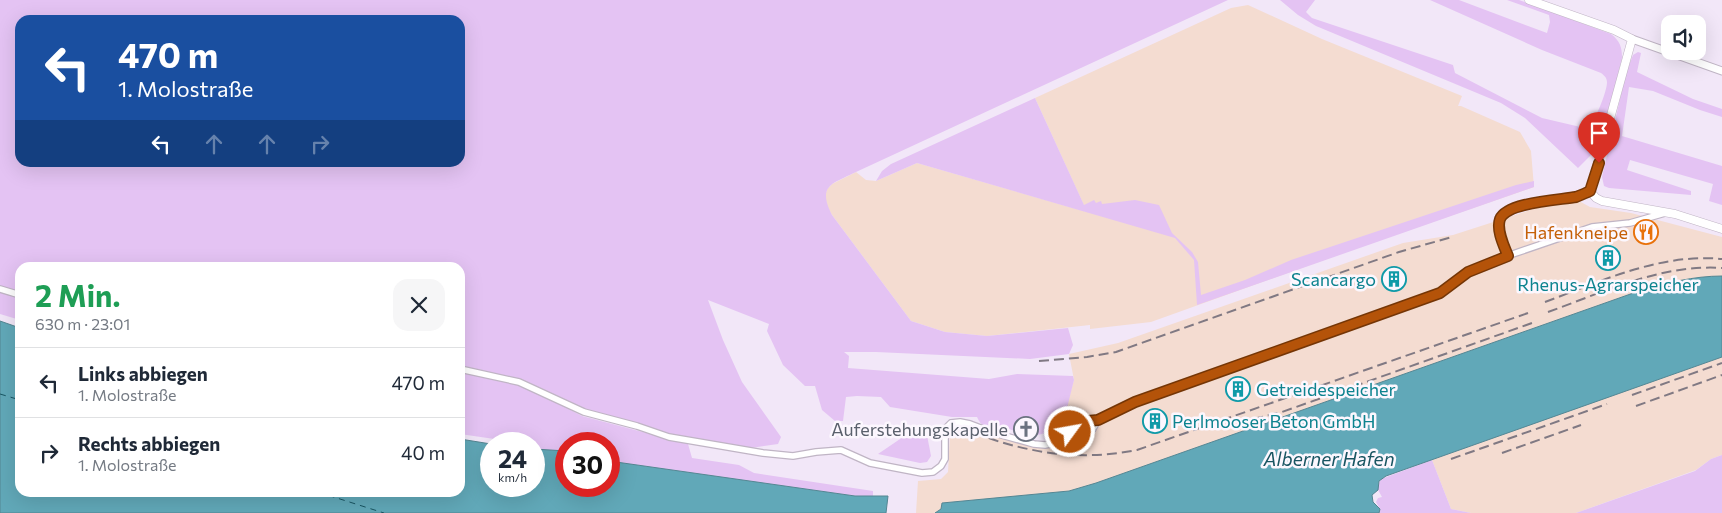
<!DOCTYPE html>
<html lang="de">
<head>
<meta charset="utf-8">
<style>
	body { margin:0; font-family:Commissioner,sans-serif; background:#f6f6f7; color:#1f2937; height:100vh; display:flex; flex-direction:column; font-size:19px; white-space:nowrap }
	* { box-sizing:border-box; margin:0 }
	p { font-size:16px; color:#747a83 }
	.icon { flex:none; width:28px; height:28px; fill:none; stroke:currentColor; stroke-width:2; stroke-linecap:round; stroke-linejoin:round }
	.map { position:relative; flex:1; overflow:hidden }
	.details { position:absolute; left:15px; top:262px; width:450px; height:235px; display:flex; flex-direction:column; background:#fff; border-radius:15px; box-shadow:0 5px 20px #0002 }
	.details>* { flex:none }
	.hud { position:absolute; left:15px; top:15px; width:450px; height:152px; border-radius:15px; box-shadow:0 5px 20px #0002; background:#1a4fa0; color:#fff; overflow:hidden }
	.fabs { position:absolute; left:1661px; top:15px; display:grid; gap:10px }
	.fabs a { display:grid; place-items:center; width:45px; height:45px; border-radius:10px; background:#fff; box-shadow:0 5px 20px #0002; font-size:25px }
	.speed { position:absolute; left:480px; top:432px; display:flex; gap:10px; font-size:25px; font-weight:700; text-align:center }
	.speed>* { display:grid; place-content:center; width:65px; height:65px; border-radius:50%; background:#fff; box-shadow:0 5px 20px #0002; line-height:1 }
	.speed small { font-size:12px; font-weight:400 }
	.speed .limit { border:8px solid #d22; background:#fff; color:#111 }
	.pin { position:absolute; display:grid; place-items:center; width:42px; height:42px; color:#fff; margin:-51px -21px; border-radius:50% 50% 50% 0; rotate:-45deg; box-shadow:0 0 5px #0007 }
	.pin .icon { rotate:45deg }
	.me { position:absolute; width:55px; margin:-28px; rotate:58deg; stroke-linejoin:round; filter:drop-shadow(0 0 4px #0008) }
	.turn { display:flex; align-items:center; gap:18px; height:105px; padding:0 20px; font-size:22px }
	.turn .icon { width:65px; height:65px; stroke-width:2.5 }
	.turn b { display:block; font-size:35px; line-height:42px }
	.lanes { display:flex; align-items:center; height:48px; padding:0 20px; background:#0003; justify-content:center; gap:25px; direction:ltr }
	.lanes .off { opacity:.35 }
	.round { display:grid; place-items:center; flex:none; width:52px; height:52px; border-radius:15px; background:#f6f6f7 }
	.overview { display:flex; align-items:center; justify-content:space-between; height:85px; padding:0 20px }
	h1 { font-size:30px; font-weight:700; line-height:38px; color:#1e9e55 }
	ul { padding:0; list-style:none }
	li { display:flex; align-items:center; gap:15px; height:70px; padding:0 20px; border-top:1px solid #e0e1e3 }
	li div { flex:1 }
	li b { display:block; font-size:19px }
	li em { font-style:normal }
	.map>svg:first-child { display:block }
</style>
</head>
<body>
<div class="map">
<svg width="1722" height="513" viewBox="0 0 1722 513">
	<rect width="100%" height="100%" fill="#f2e7f8"/>
	<g fill="#f4dcd1">
		<path d="M1248 5 1322 39 1462 96 1458 106H1461L1520 132 1531 151 1534 187 1360 247 1151 322 1090 329V325L987 336 945 332 911 321 832 215 827 206 825 196 827 189 832 184 856 172 866 180 876 181 917 163 1087 212 1035 98 1231 8Z"/>
		<path d="M1579 201 1590 207 1631 213 1722 237V276L1696 278 1658 285 1639 291 1096 483 1069 491 942 503 941 509 935 513H916L918 481 941 479 948 472 950 434 957 428 966 426 1032 447 1044 448 1055 447 1074 380 1069 354 1118 343 1403 243 1453 235 1543 206Z"/>
		<path d="M1722 357V455L1711 459 1696 470 1576 513H1471L1451 509 1432 460Z"/>
	</g>
	<g fill="#e4c3f3" fill-rule="evenodd">
		<path d="M0 0H1228L856 172C832 184 817 185 832 215L911 321 945 332 987 336 1068 328 1073 345 1069 354 1030 359 876 352H844L849 356 848 368 989 379 1017 374 1073 376 1074 380 1062 428 1056 438 1047 431C1035 441 1014 430 1000 426L995 430C985 428 981 426 977 417H952L890 407 881 397 857 396 846 397 843 421H835L822 410 815 386H805L783 365 767 331 769 324 708 300 723 340 742 382 781 437 778 444 751 448 669 436 587 412 565 401 561 405 582 416 688 444 692 458 739 465 754 473 873 491V496H855L609 461V444H566V451L534 449V444H516L515 442 460 434V268H20V320L0 314ZM20 20H460V162H20Z"/>
		<path d="M1280 0H1315L1306 12 1312 18 1453 65 1455 73 1542 118 1589 129C1595 119 1606 95 1607 83 1607 78 1605 76 1601 73L1542 50 1430 0H1459L1547 33 1550 22 1549 15 1507 0H1519L1611 34C1620 41 1622 47 1622 58L1600 146 1578 168 1525 118 1501 103 1316 26 1298 15Z"/>
		<path d="M1638 52 1641 53 1637 72 1693 99 1722 109V117L1700 110 1653 91 1629 87 1622 136 1722 166V205L1709 201 1713 184 1630 160 1627 170 1691 191V195L1609 188 1604 186 1602 177 1626 73 1633 55Z"/>
		<path d="M1035 98 1084 205 1094 200 1096 203 1101 201 1102 204 1135 200 1159 205 1172 233 1192 252 1198 262 1201 295 1245 280 1291 260 1516 185 1534 181V187L1197 305 1194 260 1175 238 917 163 876 181 882 171 891 164Z"/>
		<path d="M920 433 927 435 931 456 927 462 920 463 878 454 903 437Z"/>
		<path d="M1722 455V513H1576L1695 471 1711 459Z"/>
		<path d="M1432 460 1451 509 1471 513H1379L1380 509 1376 502 1378 498 1382 497 1377 488 1381 479Z"/>
	</g>
	<g fill="#61a8b8" stroke="#558692">
		<path d="M1722 276V357L1386 476 1379 481 1378 490 1372 495 1373 502 1380 509 1379 513H935L941 509 942 503 1069 491 1096 483 1639 291C1666 283 1694 276 1722 276Z"/>
		<path d="M0 321 20 328V492H460V439L491 444V486H534V449L566 451V486H609V461L855 496H888L886 513H0Z"/>
	</g>
	<g fill="none" stroke-linecap="round" stroke-linejoin="round">
		<g stroke="#195562" stroke-width="1" stroke-dasharray="6 5" stroke-linecap="butt">
			<path d="M0 394 20 400"/>
			<path d="M318 492 384 513"/>
		</g>
		<defs>
			<g id="minor">
				<path d="M1507 256C1504 246 1496 230 1500 219 1507 203 1561 200 1576 197 1581 195 1586 193 1590 191"/>
				<path d="M0 289 20 295"/>
				<path d="M460 369 519 382 584 412 637 426 669 437 763 453 793 456 816 452 841 450 870 463 922 473 933 472 941 466 945 459V433L947 427 951 423 960 422 970 424 991 432 1034 444 1045 445 1055 443 1071 436"/>
				<path d="M1098 420 1088 437 1078 440 1071 436V429L1079 422 1098 420 1135 402 1432 297 1447 289 1468 272 1507 256 1592 227 1630 223 1665 213"/>
			</g>
			<path id="tertiary" d="M1632 39 1722 71"/>
			<path id="secondary" d="M1529 0 1614 30 1632 39 1590 191 1596 198 1602 201 1675 214 1722 229"/>
		</defs>
		<use href="#minor" stroke="#c0b5c5" stroke-width="8"/>
		<use href="#tertiary" stroke="#c0b5c5" stroke-width="9"/>
		<use href="#secondary" stroke="#c0b5c5" stroke-width="9"/>
		<use href="#minor" stroke="#fff" stroke-width="5.5"/>
		<use href="#tertiary" stroke="#fff" stroke-width="7"/>
		<use href="#secondary" stroke="#fff" stroke-width="8"/>
		<g stroke="#807983" stroke-width="2" stroke-dasharray="10 5" stroke-linecap="butt">
			<path d="M1545 302C1602 281 1660 253 1722 259"/>
			<path d="M1548 312C1604 292 1661 264 1722 268"/>
			<path d="M1039 361 1087 357 1116 352 1399 252 1452 237"/>
			<path d="M1632 395 1722 363"/>
			<path d="M1636 406 1722 375"/>
			<path d="M1224 426 1282 412 1532 323"/>
			<path d="M961 427C975 432 989 439 1004 443 1049 456 1092 459 1137 450L1528 313"/>
			<path d="M1502 453 1581 425"/>
			<path d="M1451 459 1607 404"/>
		</g>
	</g>
	<g fill="none" stroke-linecap="round" stroke-linejoin="round">
		<defs>
			<path id="route" d="M1070 432 1075 424 1079 422 1098 420 1135 402 1440 293 1468 272 1508 256C1504 246 1496 230 1500 219 1507 202 1560 200 1576 197 1581 195 1586 193 1590 191L1599 163"/>
		</defs>
		<use href="#route" stroke="#753606" stroke-width="12"/>
		<use href="#route" stroke="#b45309" stroke-width="9"/>
	</g>
	<defs>
		<symbol id="restaurant-ring" viewBox="-11 -11 22 22"><circle r="9.5" fill="#fcf7fe" stroke="#e8710a" stroke-width="1.5"/><path d="M-5-6h1v4h1v-4h1v4h1v-4h1v5L-1.5 .5V6h-2V.5L-5-1ZM5-6V6H3V1.5H1.5Q1.5-4 5-6Z" fill="#e8710a"/></symbol>
		<symbol id="building-ring" viewBox="-11 -11 22 22"><circle r="9.5" fill="#fcf7fe" stroke="#0f9aa8" stroke-width="1.5"/><path d="M-4-6H4V6H1V3H-1V6H-4ZM-2.5-4.3h1.7v1.8h-1.7ZM.8-4.3h1.7v1.8H.8ZM-2.5-1h1.7V.8h-1.7ZM.8-1h1.7V.8H.8Z" fill="#0f9aa8"/></symbol>
		<symbol id="church-ring" viewBox="-11 -11 22 22"><circle r="9.5" fill="#fcf7fe" stroke="#6b7280" stroke-width="1.5"/><path d="M-1.2-6h2.4v3.5h3.3v2.4h-3.3V6h-2.4V-.1h-3.3v-2.4h3.3Z" fill="#6b7280"/></symbol>
	</defs>
	<g fill-rule="evenodd">
		<use href="#restaurant-ring" x="1632" y="218" width="28" height="28"/>
		<use href="#building-ring" x="1594" y="244" width="28" height="28"/>
		<use href="#building-ring" x="1380" y="265" width="28" height="28"/>
		<use href="#building-ring" x="1224" y="375" width="28" height="28"/>
		<use href="#building-ring" x="1141" y="407" width="28" height="28"/>
		<use href="#church-ring" x="1012" y="415" width="28" height="28"/>
	</g>
	<g text-anchor="middle" dominant-baseline="central" stroke-width="5" stroke-linejoin="round" paint-order="stroke">
		<g font-size="18" fill="#c56008" stroke="#fcf7fe" text-anchor="end">
			<text x="1628" y="232">Hafenkneipe</text>
		</g>
		<g font-size="18" fill="#0d838f" stroke="#fcf7fe" text-anchor="start">
			<text x="1376" y="279" text-anchor="end">Scancargo</text>
			<text x="1608" y="284" text-anchor="middle">Rhenus-Agrarspeicher</text>
			<text x="1256" y="389">Getreidespeicher</text>
			<text x="1172" y="421">Perlmooser Beton GmbH</text>
		</g>
		<g font-size="18" fill="#5b616d" stroke="#fcf7fe" text-anchor="end">
			<text x="1008" y="429">Auferstehungskapelle</text>
		</g>
		<g font-size="19" font-style="italic" fill="#195562" stroke="#fcf7fe">
			<text x="1329" y="458">Alberner Hafen</text>
		</g>
	</g>
</svg>
<div class="fabs">
<a><svg class="icon" aria-label="sound" viewBox="0 0 24 24"><path d="M4 9h4l5-4v14l-5-4H4zM17 9q2 3 0 6"/></svg></a>
</div>
<div class="speed"><div>24<small>km/h</small></div><div class="limit">30</div></div>
<div class="pin" style="left:1599px;top:163px;background:#d93025"><svg class="icon" aria-label="arrive" viewBox="0 0 24 24"><path d="M6 21V4h12l-3 4 3 4H6"/></svg></div>
<svg class="me" style="left:1070px;top:432px" viewBox="-20 -20 40 40"><circle r="17" fill="#b45309" stroke="#fff" stroke-width="3"/><path d="M0-11L8 9 0 5-8 9z" fill="#fff"/></svg>
<div class="hud">
<div class="turn"><svg class="icon" aria-label="left" viewBox="0 0 24 24"><path d="M17 20v-9H6M10 6l-5 5 5 5"/></svg><div><b>470 m</b>1. Molostraße</div></div>
<div class="lanes"><svg class="icon" aria-label="left" viewBox="0 0 24 24"><path d="M17 20v-9H6M10 6l-5 5 5 5"/></svg><svg class="icon off" aria-label="ahead" viewBox="0 0 24 24"><path d="M12 20V5M6 11l6-6 6 6"/></svg><svg class="icon off" aria-label="ahead" viewBox="0 0 24 24"><path d="M12 20V5M6 11l6-6 6 6"/></svg><svg class="icon off" aria-label="right" viewBox="0 0 24 24"><path d="M7 20v-9h11M14 6l5 5-5 5"/></svg></div>
</div>
<section class="details">
<div class="overview"><div><h1>2 Min.</h1><p>630 m · 23:01</p></div><a class="round"><svg class="icon" aria-label="close" viewBox="0 0 24 24"><path d="M6 6l12 12M18 6L6 18"/></svg></a></div>
<ul>
<li><svg class="icon" aria-label="left" viewBox="0 0 24 24"><path d="M17 20v-9H6M10 6l-5 5 5 5"/></svg><div><b>Links abbiegen</b><p>1. Molostraße</p></div><em>470 m</em></li>
<li><svg class="icon" aria-label="right" viewBox="0 0 24 24"><path d="M7 20v-9h11M14 6l5 5-5 5"/></svg><div><b>Rechts abbiegen</b><p>1. Molostraße</p></div><em>40 m</em></li>
</ul>
</section>
</div>
</body>
</html>
